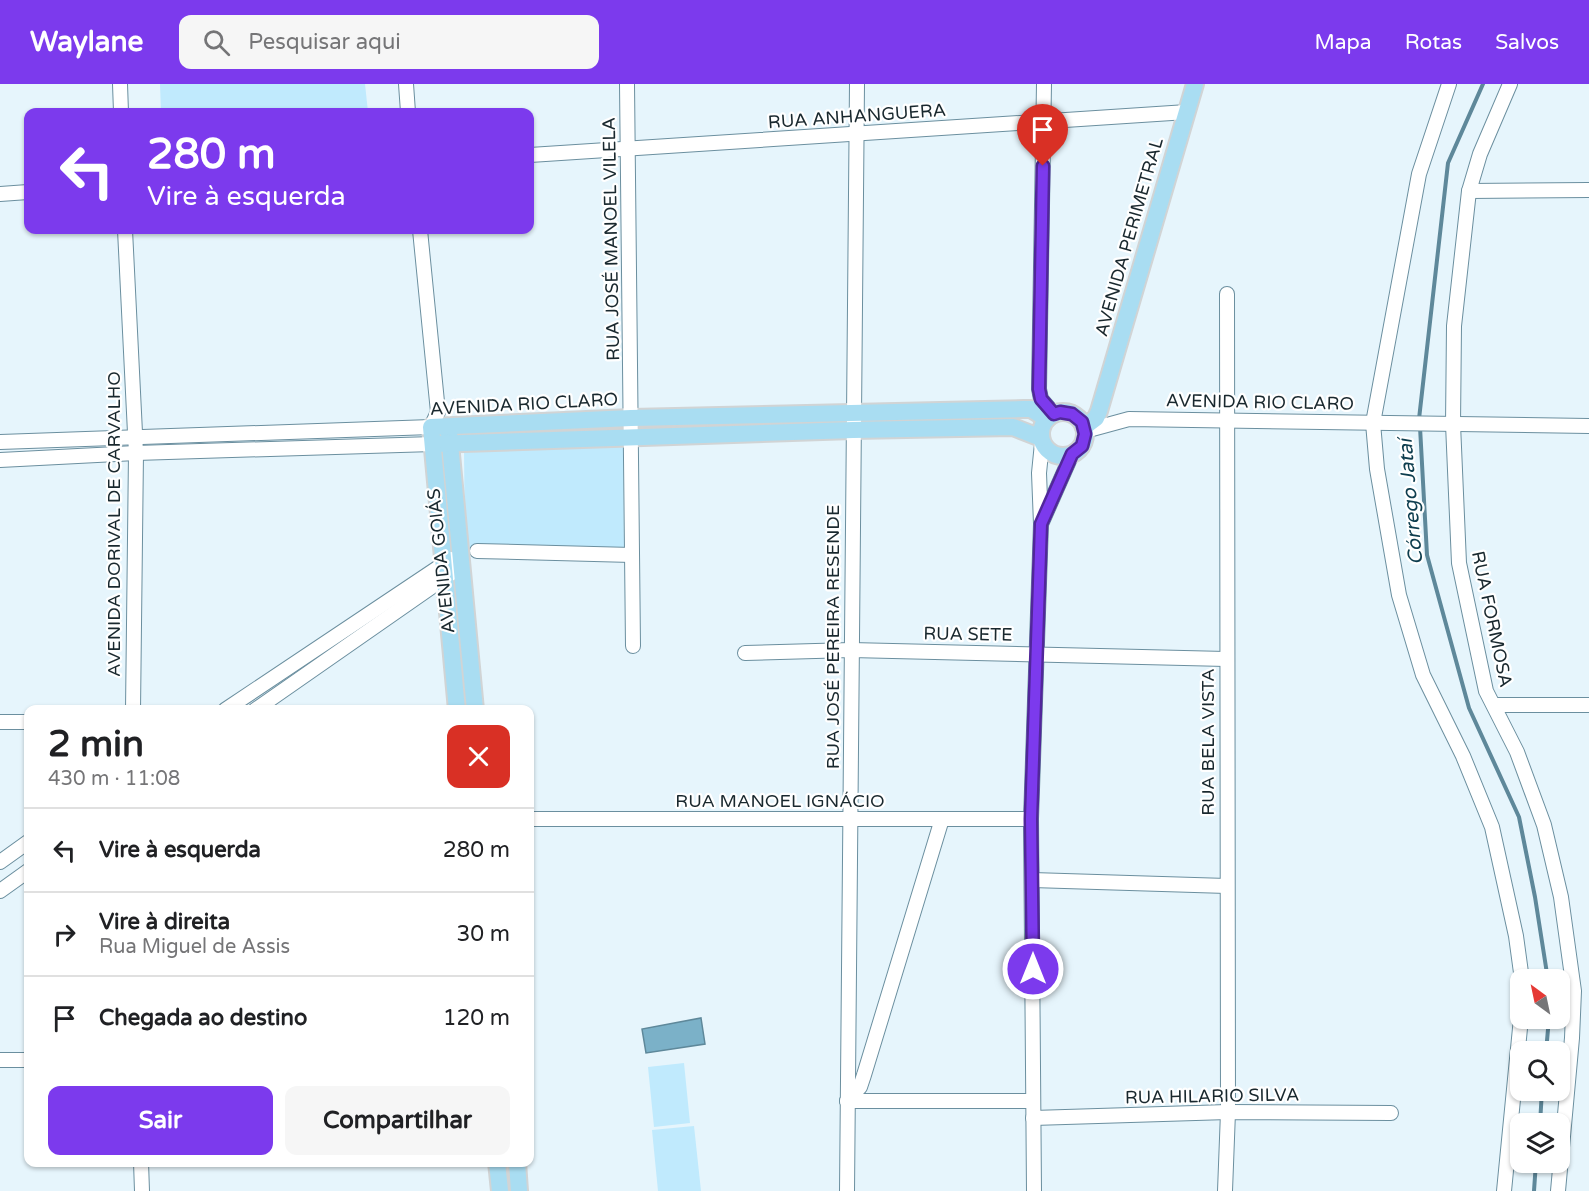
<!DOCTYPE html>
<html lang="pt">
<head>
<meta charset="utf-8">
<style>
	body { margin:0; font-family:"Varela Round",sans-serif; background:#f6f6f6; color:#202124; height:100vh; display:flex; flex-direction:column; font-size:22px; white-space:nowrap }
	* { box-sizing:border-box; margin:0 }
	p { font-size:20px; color:#757577 }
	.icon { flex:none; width:33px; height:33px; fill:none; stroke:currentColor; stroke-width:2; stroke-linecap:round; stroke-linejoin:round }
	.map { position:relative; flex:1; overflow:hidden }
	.panel { position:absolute; left:24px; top:621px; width:510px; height:462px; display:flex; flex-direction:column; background:#fff; border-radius:12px; box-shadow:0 2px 4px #0004 }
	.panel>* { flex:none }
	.top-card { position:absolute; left:24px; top:24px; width:510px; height:126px; border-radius:12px; box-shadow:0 2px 4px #0004; background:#7c3aed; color:#fff; overflow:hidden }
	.needle { width:39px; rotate:327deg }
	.fabs { position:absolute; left:1510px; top:885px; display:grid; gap:12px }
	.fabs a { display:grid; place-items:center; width:60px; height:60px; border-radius:12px; background:#fff; box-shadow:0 2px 4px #0004; font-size:30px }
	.pin { position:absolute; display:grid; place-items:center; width:51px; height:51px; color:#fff; margin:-62px -26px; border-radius:50% 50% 50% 0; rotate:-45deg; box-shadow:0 0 6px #0007 }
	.pin .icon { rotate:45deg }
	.me { position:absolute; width:66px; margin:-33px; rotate:0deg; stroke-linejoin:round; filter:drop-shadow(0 0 4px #0008) }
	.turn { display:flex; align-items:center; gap:21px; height:126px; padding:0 24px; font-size:27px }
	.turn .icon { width:78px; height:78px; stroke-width:2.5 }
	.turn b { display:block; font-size:42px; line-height:51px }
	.round { display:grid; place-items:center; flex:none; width:63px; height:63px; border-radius:12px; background:#f6f6f6 }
	.head { display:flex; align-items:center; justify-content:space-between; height:102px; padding:0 24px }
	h1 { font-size:36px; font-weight:800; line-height:45px }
	.action { display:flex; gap:12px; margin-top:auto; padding:12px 24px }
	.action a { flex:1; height:69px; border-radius:12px; background:#7c3aed; color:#fff; font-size:24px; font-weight:800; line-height:69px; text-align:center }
	.action a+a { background:#f6f6f6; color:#202124 }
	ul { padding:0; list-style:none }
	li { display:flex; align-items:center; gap:18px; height:84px; padding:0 24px; border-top:2px solid #e0e0e0 }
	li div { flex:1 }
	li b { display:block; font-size:22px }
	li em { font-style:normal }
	header { display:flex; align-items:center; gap:36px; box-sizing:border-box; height:84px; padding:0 30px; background:#7c3aed; color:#fff }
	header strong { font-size:28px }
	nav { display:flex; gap:33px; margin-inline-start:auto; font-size:21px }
	.search { width:420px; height:54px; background:#f6f6f6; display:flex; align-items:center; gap:15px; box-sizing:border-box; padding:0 21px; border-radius:12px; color:#757577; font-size:22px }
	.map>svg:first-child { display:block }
</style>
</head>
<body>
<header>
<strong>Waylane</strong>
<div class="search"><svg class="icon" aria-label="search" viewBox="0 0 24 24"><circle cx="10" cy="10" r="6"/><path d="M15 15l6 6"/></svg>Pesquisar aqui</div>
<nav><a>Mapa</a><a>Rotas</a><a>Salvos</a></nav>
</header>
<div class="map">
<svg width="1589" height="1107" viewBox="0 0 1589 1107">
	<rect width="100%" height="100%" fill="#e6f5fc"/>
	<g fill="#c0eafd">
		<path d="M160 0H365L368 28H161Z"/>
		<path d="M623 362 624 467 465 469 464 365Z"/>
		<path d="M684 979 690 1039 654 1043 648 983Z"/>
		<path d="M694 1042 701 1107H658L652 1046Z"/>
	</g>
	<path fill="#7bb1c8" stroke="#5e889a" stroke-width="1.5" d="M701 934 705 960 646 969 642 945Z"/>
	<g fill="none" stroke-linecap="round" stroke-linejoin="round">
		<g stroke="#5e889a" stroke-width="4">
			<path d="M1419 335 1448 79 1483 0"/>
			<path d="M1420 343 1427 471 1469 624 1519 733 1535 813 1548 896"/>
			<path d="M1546 968 1549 934"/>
			<path d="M1540 1040 1542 1006"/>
			<path d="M1534 1107 1536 1078"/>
		</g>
		<defs>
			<g id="minor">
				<path d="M120 0 121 28"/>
				<path d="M406 0 408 28"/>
				<path d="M627 0 633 562"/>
				<path d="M1044 0 1039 305 1041 315 1054 330"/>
				<path d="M1449 0 1419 90 1373 339 1377 385 1399 511 1423 591 1463 672 1492 743 1516 852 1522 896"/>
				<path d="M1510 0 1480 70 1469 107 1454 242 1453 340 1459 479 1486 607 1517 668 1544 741 1561 813 1574 907 1572 954 1558 1107"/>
				<path d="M530 71 1187 28"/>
				<path d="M1469 107 1589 106"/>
				<path d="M0 110 28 108"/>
				<path d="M125 146 136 369 133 626"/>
				<path d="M1085 347 1129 335 1589 342"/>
				<path d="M0 358 431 343 438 328 420 146"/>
				<path d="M0 376 136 369 433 360"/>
				<path d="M1042 438 1072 370"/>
				<path d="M477 467 632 471"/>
				<path d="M745 569 851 566 1226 575"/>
				<path d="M1494 621H1589"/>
				<path d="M225 626 451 475"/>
				<path d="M255 626 453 488"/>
				<path d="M0 638H28"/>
				<path d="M530 735H1031"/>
				<path d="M0 778 28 758"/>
				<path d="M1032 796 1227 802"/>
				<path d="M0 807 28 787"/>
				<path d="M0 976H28"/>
				<path d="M847 1017 860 1003 864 991 942 735"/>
				<path d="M847 1017H1033"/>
				<path d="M1033 1034 1228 1028 1391 1029"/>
				<path d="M141 1078 142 1107"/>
				<path d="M847 1107 857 0"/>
				<path d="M1034 1107 1031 735 1041 440 1039 389 1042 359"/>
				<path d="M1225 1107 1228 1028 1227 210"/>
				<path d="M1504 1107 1521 934"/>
			</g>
			<g id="major">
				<circle cx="1063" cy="350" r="22"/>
				<path d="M1084 343 1096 334 1099 327 1195 0"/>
				<path d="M449 349 475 626"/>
				<path d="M433 360 853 346 1013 343 1041 354"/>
				<path d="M457 626 431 343 631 334 1024 325H1031L1047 335"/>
				<path d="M497 1078 500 1107"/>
				<path d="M517 1078 519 1107"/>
			</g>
		</defs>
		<use href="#minor" stroke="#6b8f9f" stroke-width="16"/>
		<use href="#major" stroke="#d1d4d5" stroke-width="20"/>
		<use href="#minor" stroke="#fff" stroke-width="14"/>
		<use href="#major" stroke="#a9ddf2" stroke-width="16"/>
	</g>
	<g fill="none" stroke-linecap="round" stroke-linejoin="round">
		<defs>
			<path id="route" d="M1033 885 1031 735 1041 440 1072 370 1082 362 1085 350 1082 338 1072 330 1060 328 1054 330 1041 315 1039 305 1043 82"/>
		</defs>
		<use href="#route" stroke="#51269a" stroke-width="15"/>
		<use href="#route" stroke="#7c3aed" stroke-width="10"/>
	</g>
	<g text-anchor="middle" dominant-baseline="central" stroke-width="4.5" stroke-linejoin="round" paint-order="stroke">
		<g font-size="18" fill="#19282e" stroke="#fff">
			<text transform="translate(857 32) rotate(-4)">RUA ANHANGUERA</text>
			<text transform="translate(1129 153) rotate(-74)">AVENIDA PERIMETRAL</text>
			<text transform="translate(611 155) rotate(-91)">RUA JOSÉ MANOEL VILELA</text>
			<text transform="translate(1260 318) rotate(1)">AVENIDA RIO CLARO</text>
			<text transform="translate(524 320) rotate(-3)">AVENIDA RIO CLARO</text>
			<text transform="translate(114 440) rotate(-90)">AVENIDA DORIVAL DE CARVALHO</text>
			<text transform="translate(441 477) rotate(-96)">AVENIDA GOIÁS</text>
			<text transform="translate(1492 535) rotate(78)">RUA FORMOSA</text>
			<text transform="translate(968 550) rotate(1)">RUA SETE</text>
			<text transform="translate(833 553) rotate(-90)">RUA JOSÉ PEREIRA RESENDE</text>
			<text transform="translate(1208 658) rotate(-90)">RUA BELA VISTA</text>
			<text x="780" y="717">RUA MANOEL IGNÁCIO</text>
			<text transform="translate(1212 1012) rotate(-1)">RUA HILARIO SILVA</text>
		</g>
		<g font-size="20" font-style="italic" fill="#0d3d4e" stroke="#fff">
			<text transform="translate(1411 418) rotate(-95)">Córrego Jataí</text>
		</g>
	</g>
</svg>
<div class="fabs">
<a><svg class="needle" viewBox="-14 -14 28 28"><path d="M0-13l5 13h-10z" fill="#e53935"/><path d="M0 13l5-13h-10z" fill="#757577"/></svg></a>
<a><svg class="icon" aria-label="search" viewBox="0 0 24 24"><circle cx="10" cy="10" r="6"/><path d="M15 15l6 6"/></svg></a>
<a><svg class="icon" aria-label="layers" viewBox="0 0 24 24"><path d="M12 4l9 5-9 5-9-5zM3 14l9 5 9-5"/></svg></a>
</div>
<div class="pin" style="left:1043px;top:82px;background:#d93025"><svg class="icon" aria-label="arrive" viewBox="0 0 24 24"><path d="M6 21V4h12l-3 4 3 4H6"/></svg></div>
<svg class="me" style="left:1033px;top:885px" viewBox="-20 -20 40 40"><circle r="17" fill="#7c3aed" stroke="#fff" stroke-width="3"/><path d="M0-11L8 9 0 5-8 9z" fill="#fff"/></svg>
<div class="top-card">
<div class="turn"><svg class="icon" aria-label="left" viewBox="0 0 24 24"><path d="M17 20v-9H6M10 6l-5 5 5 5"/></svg><div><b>280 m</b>Vire à esquerda</div></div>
</div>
<section class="panel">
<div class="head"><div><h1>2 min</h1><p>430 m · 11:08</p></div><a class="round" style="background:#d93025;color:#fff"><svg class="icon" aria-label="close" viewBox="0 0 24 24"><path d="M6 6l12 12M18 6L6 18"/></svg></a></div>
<ul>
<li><svg class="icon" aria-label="left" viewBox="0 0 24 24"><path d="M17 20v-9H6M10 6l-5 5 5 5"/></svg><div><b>Vire à esquerda</b></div><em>280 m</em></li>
<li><svg class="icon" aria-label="right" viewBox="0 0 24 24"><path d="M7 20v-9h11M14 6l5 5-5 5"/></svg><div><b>Vire à direita</b><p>Rua Miguel de Assis</p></div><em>30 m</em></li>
<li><svg class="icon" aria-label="arrive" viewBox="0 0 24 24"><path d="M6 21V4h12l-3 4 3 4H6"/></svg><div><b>Chegada ao destino</b></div><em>120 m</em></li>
</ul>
<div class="action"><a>Sair</a><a>Compartilhar</a></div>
</section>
</div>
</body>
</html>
